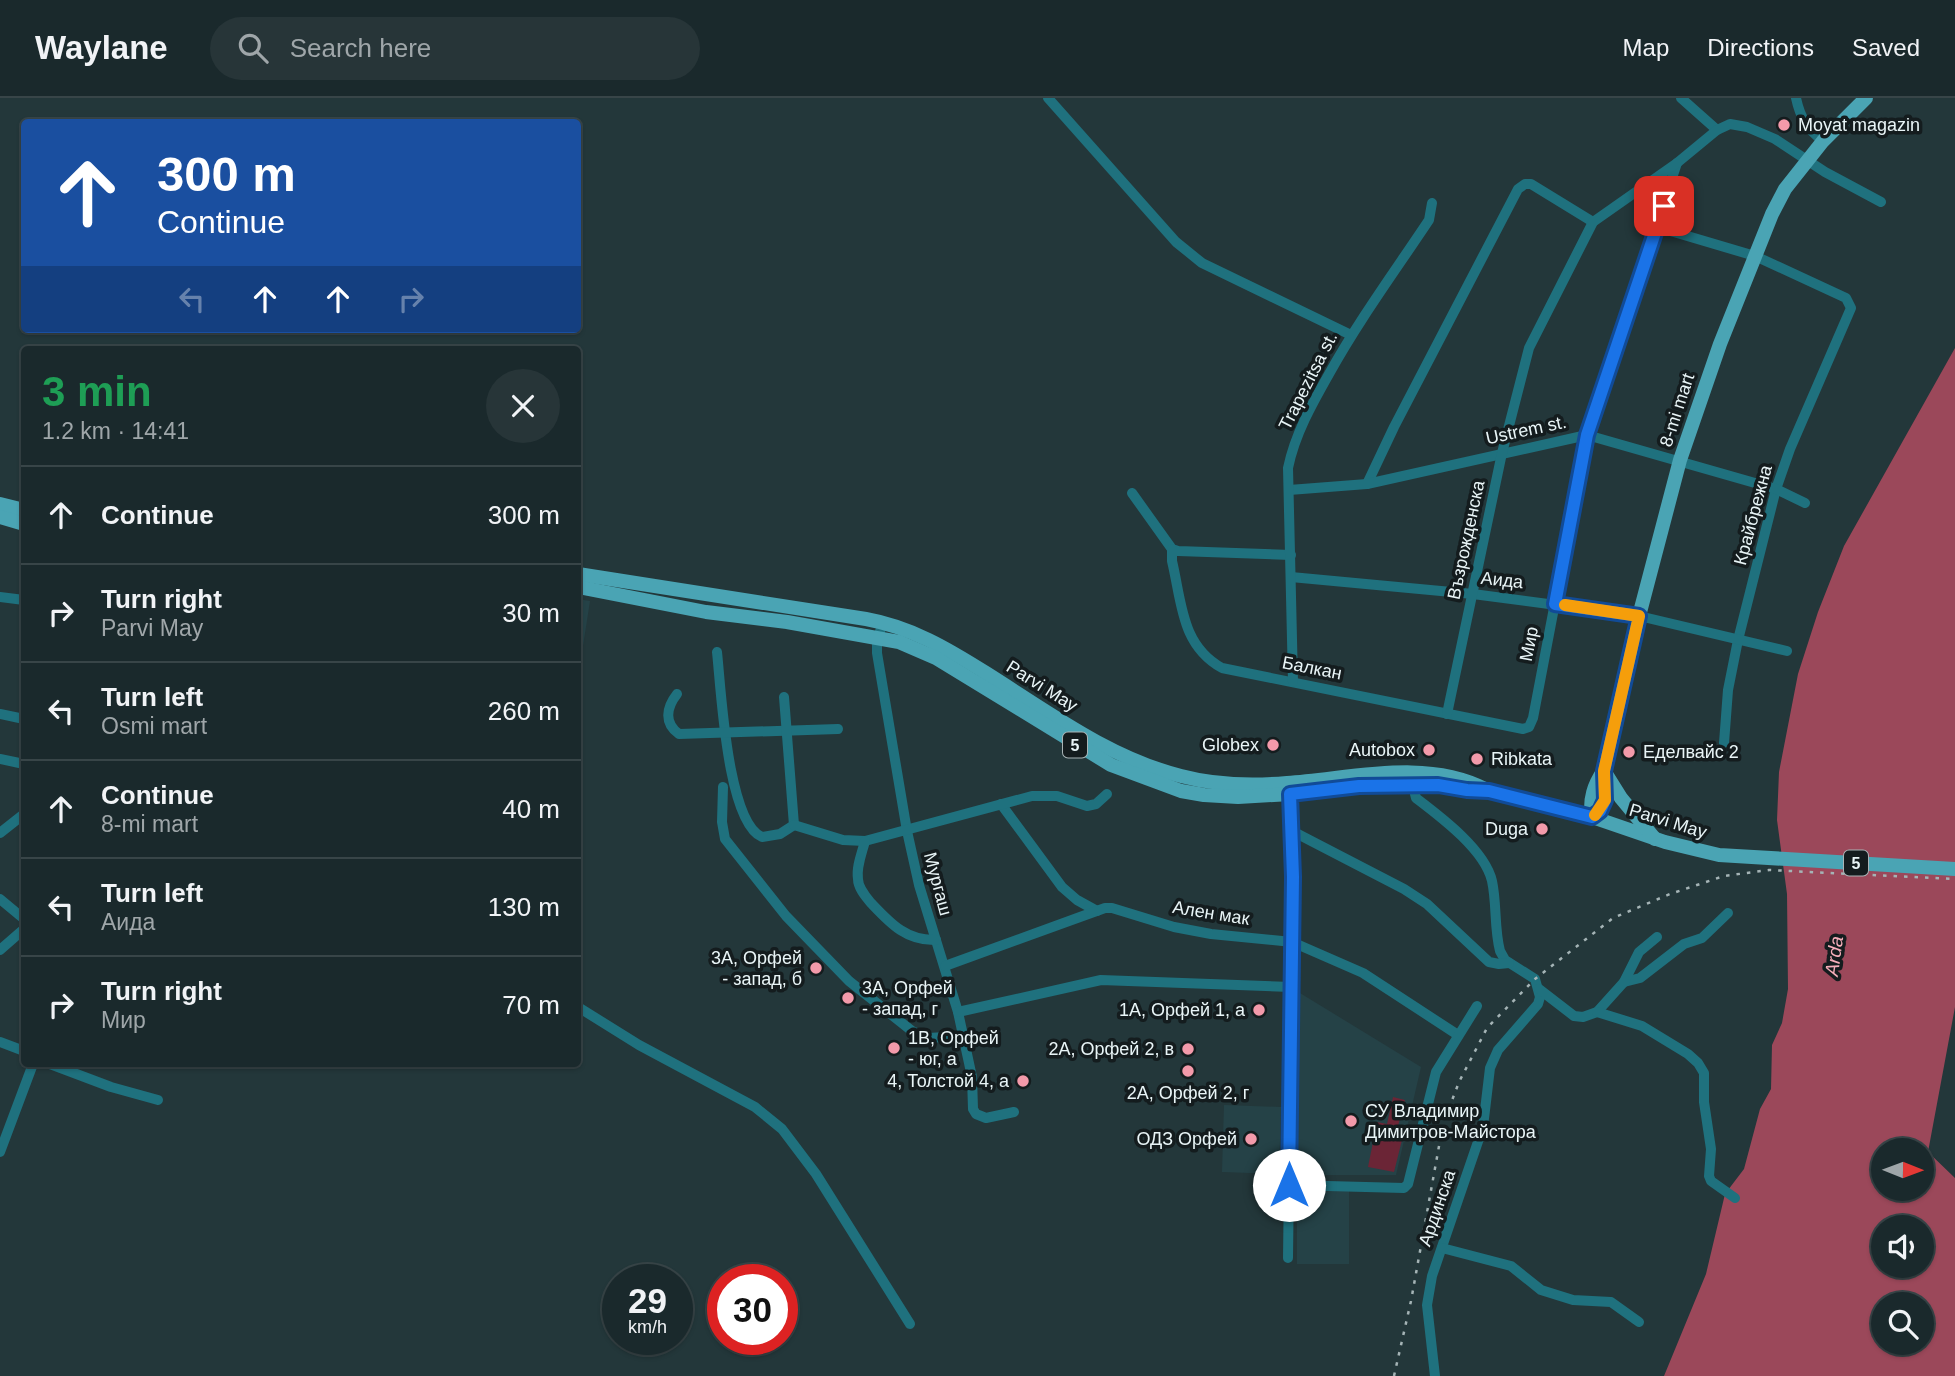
<!DOCTYPE html>
<html lang="en">
<head>
<meta charset="utf-8">
<style>
	body { margin:0; font-family:Helvetica,sans-serif; background:#273538; color:#f1f3f6; height:100vh; display:flex; flex-direction:column; font-size:26px; white-space:nowrap }
	* { box-sizing:border-box; margin:0 }
	p { font-size:23px; color:#9fa6a9 }
	.icon { flex:none; width:38px; height:38px; fill:none; stroke:currentColor; stroke-width:2; stroke-linecap:round; stroke-linejoin:round }
	.map { position:relative; flex:1; overflow:hidden }
	.drawer { position:absolute; left:21px; top:248px; width:560px; height:721px; display:flex; flex-direction:column; background:#1a292c; border-radius:7px; box-shadow:0 2px 5px #0004,0 0 0 2px #384548 }
	.drawer>* { flex:none }
	.top-card { position:absolute; left:21px; top:21px; width:560px; height:214px; border-radius:7px; box-shadow:0 2px 5px #0004,0 0 0 2px #384548; background:#1a4fa0; color:#fff; overflow:hidden }
	.needle { width:46px; rotate:91deg }
	.tools { position:absolute; left:1871px; top:1040px; display:grid; gap:14px }
	.tools a { display:grid; place-items:center; width:63px; height:63px; border-radius:50%; background:#1a292c; box-shadow:0 2px 5px #0004,0 0 0 2px #384548; font-size:35px }
	.speed { position:absolute; left:602px; top:1166px; display:flex; gap:14px; font-size:35px; font-weight:700; text-align:center }
	.speed>* { display:grid; place-content:center; width:91px; height:91px; border-radius:50%; background:#1a292c; box-shadow:0 2px 5px #0004,0 0 0 2px #384548; line-height:1 }
	.speed small { font-size:18px; font-weight:400 }
	.speed .limit { border:10px solid #d22; background:#fff; color:#111 }
	.pin { position:absolute; display:grid; place-items:center; width:60px; height:60px; color:#fff; margin:-30px; border-radius:14px; box-shadow:0 4px 10px #0006 }
	.me { position:absolute; width:77px; margin:-38px; rotate:0deg; stroke-linejoin:round; filter:drop-shadow(0 0 5px #0008) }
	.turn { display:flex; align-items:center; gap:24px; height:147px; padding:0 21px; font-size:32px }
	.turn .icon { width:91px; height:91px; stroke-width:2.5 }
	.turn b { display:block; font-size:49px; line-height:60px }
	.lanes { display:flex; align-items:center; height:66px; padding:0 21px; background:#0003; justify-content:center; gap:35px; direction:ltr }
	.lanes .off { opacity:.35 }
	.round { display:grid; place-items:center; flex:none; width:74px; height:74px; border-radius:37px; background:#273538 }
	.overview { display:flex; align-items:center; justify-content:space-between; height:119px; padding:0 21px }
	h1 { font-size:42px; font-weight:700; line-height:52px; color:#1e9e55 }
	ul { padding:0; list-style:none }
	li { display:flex; align-items:center; gap:21px; height:98px; padding:0 21px; border-top:2px solid #384548 }
	li div { flex:1 }
	li b { display:block; font-size:26px }
	li em { font-style:normal }
	header { display:flex; align-items:center; gap:42px; box-sizing:border-box; height:98px; padding:0 35px; background:#1a292c; border-bottom:2px solid #384548 }
	header strong { font-size:33px }
	nav { display:flex; gap:38px; margin-inline-start:auto; font-size:24px }
	.search { width:490px; height:63px; background:#273538; display:flex; align-items:center; gap:18px; box-sizing:border-box; padding:0 24px; border-radius:38px; color:#9fa6a9; font-size:26px }
	.map>svg:first-child { display:block }
</style>
</head>
<body>
<header>
<strong>Waylane</strong>
<div class="search"><svg class="icon" aria-label="search" viewBox="0 0 24 24"><circle cx="10" cy="10" r="6"/><path d="M15 15l6 6"/></svg>Search here</div>
<nav><a>Map</a><a>Directions</a><a>Saved</a></nav>
</header>
<div class="map">
<svg width="1955" height="1278" viewBox="0 0 1955 1278">
	<rect width="100%" height="100%" fill="#23373a"/>
	<g fill="#254247">
		<path d="M578 501 590 503 578 580Z"/>
		<path d="M1295 892 1421 969 1396 1077H1292Z"/>
		<path d="M1224 1007 1281 1009 1279 1076 1222 1074Z"/>
		<rect x="1297" y="1089" width="52" height="77"/>
	</g>
	<path fill="#6b2536" d="M1393 999 1405 1002 1398 1028 1405 1030 1394 1074 1368 1069 1377 1024 1387 1026Z"/>
	<path fill="#9b485a" fill-rule="evenodd" d="M1955 250V909L1928 1054 1955 1080V1278H1664L1706 1176 1725 1096 1744 1071 1760 1011 1771 991 1772 947 1782 925 1788 891 1787 796 1777 722 1779 674 1798 576 1818 514 1844 448ZM1883 1052H1922V1090H1883ZM1883 1129H1922V1167H1883ZM1883 1206H1922V1244H1883Z"/>
	<g fill="none" stroke-linecap="round" stroke-linejoin="round">
		<g stroke="#1f717e" stroke-width="10">
			<path d="M1048 0 1176 144 1202 165 1351 237"/>
			<path d="M1681 0 1717 32"/>
			<path d="M1796 0C1800 19 1807 31 1823 43"/>
			<path d="M1657 129 1755 158 1846 200 1851 210 1790 351 1776 391 1738 542 1728 592 1724 645"/>
			<path d="M1367 386 1394 329 1518 91 1525 86H1531L1593 124"/>
			<path d="M1289 392 1367 386 1587 337 1776 391 1805 405"/>
			<path d="M1132 395 1172 451 1178 453 1291 457"/>
			<path d="M1172 451V463C1182 505 1181 547 1222 570L1523 631 1529 629 1533 620 1587 337 1677 65"/>
			<path d="M1291 479 1473 496 1639 518 1787 553"/>
			<path d="M0 499 24 502"/>
			<path d="M883 524 877 543V555L907 733 919 787 958 914 972 979 973 1011 976 1016 986 1020 1014 1014"/>
			<path d="M717 554C721 590 727 724 762 739L780 736 794 727"/>
			<path d="M1293 584 1288 370C1295 336 1312 306 1329 276 1359 222 1395 173 1429 122L1432 105"/>
			<path d="M677 596C666 610 664 625 679 636L838 631"/>
			<path d="M784 599 794 727"/>
			<path d="M0 616 24 621"/>
			<path d="M1447 616 1502 355 1529 250 1593 124 1677 65 1717 32 1730 26 1747 29 1775 41 1825 74 1881 104"/>
			<path d="M0 661 24 666"/>
			<path d="M1418 686 1415 696 1416 700C1441 719 1485 752 1492 783 1497 806 1494 830 1500 853L1505 862 1535 881 1540 899 1538 906 1498 952 1490 970 1483 1029 1432 1178 1427 1207 1435 1278"/>
			<path d="M723 689 722 724 725 741 786 818 849 883 912 933 928 940 963 938"/>
			<path d="M1001 706 1062 789 1077 802 1097 813"/>
			<path d="M794 727 843 742 865 743 1032 698H1057L1087 708 1096 706 1107 696"/>
			<path d="M1292 733 1404 791 1427 806 1489 864 1499 866 1509 865"/>
			<path d="M0 735 24 716"/>
			<path d="M865 743C862 755 856 769 858 781 858 790 866 799 871 805 890 825 906 843 936 842"/>
			<path d="M0 801 24 821"/>
			<path d="M0 852 24 831"/>
			<path d="M945 868 1080 819 1105 810H1112L1174 829 1211 836 1292 844 1363 875 1458 937"/>
			<path d="M1624 884 1640 880 1684 846 1702 840 1728 815"/>
			<path d="M1539 891 1574 918 1583 919 1597 914 1624 884 1639 854 1657 839"/>
			<path d="M578 909 639 947 755 1009 782 1031 816 1076 910 1226"/>
			<path d="M958 914 1101 882 1291 889"/>
			<path d="M1597 914 1642 928 1688 956 1698 965 1704 975V1004L1711 1051 1709 1078 1711 1083 1735 1100"/>
			<path d="M0 944 24 953"/>
			<path d="M50 966 111 989 158 1002"/>
			<path d="M0 1054 33 966"/>
			<path d="M1289 1087 1404 1090 1408 1086 1436 974 1477 908"/>
			<path d="M1442 1150 1511 1168 1541 1192 1573 1202 1611 1204 1639 1224"/>
			<path d="M1288 1160 1292 844 1290 691"/>
		</g>
		<g stroke="#4aa4b4" stroke-width="14">
			<path d="M0 406 24 412"/>
			<path d="M0 419 24 426"/>
			<path d="M578 476 866 521C911 529 948 551 986 575 1048 614 1109 660 1181 678 1215 687 1252 688 1287 685 1350 681 1425 660 1485 691"/>
			<path d="M578 489 706 514 787 524 899 544 936 560 1111 667 1181 693 1204 697 1238 699 1290 696 1359 688 1438 687 1467 692 1489 693 1592 719 1665 744 1719 757 1955 771"/>
			<path d="M1606 676 1621 700 1655 741"/>
			<path d="M1592 719 1600 713 1605 702 1604 672 1639 518 1680 362 1720 246 1772 116 1785 91 1823 43 1866 0"/>
			<path d="M1592 719C1589 701 1594 687 1604 672"/>
		</g>
		<path stroke="#a5b4b6" stroke-width="2.5" stroke-dasharray="3.5 7" stroke-linecap="butt" d="M1394 1278 1411 1203 1443 1026 1459 984 1487 930 1535 881 1613 820 1670 796 1724 778 1769 772 1955 781"/>
	</g>
	<g fill="none" stroke-linecap="round" stroke-linejoin="round">
		<defs>
			<path id="route" d="M1289 1087 1293 779 1290 696 1359 688 1438 687 1467 692 1489 693 1592 719 1600 713 1605 702 1604 673 1639 518 1555 506 1587 337 1664 108"/>
		</defs>
		<use href="#route" stroke="#114b97" stroke-width="18"/>
		<use href="#route" stroke="#1a73e8" stroke-width="12"/>
		<path stroke="#f59e0b" stroke-width="12" d="M1565 507 1639 518 1604 673 1605 702 1595 717"/>
	</g>
	<g fill="#f39aaa" stroke="#141c1e" stroke-width="2.5">
		<circle cx="1784" cy="27" r="7"/>
		<circle cx="1273" cy="647" r="7"/>
		<circle cx="1429" cy="652" r="7"/>
		<circle cx="1629" cy="654" r="7"/>
		<circle cx="1477" cy="661" r="7"/>
		<circle cx="1542" cy="731" r="7"/>
		<circle cx="816" cy="870" r="7"/>
		<circle cx="848" cy="900" r="7"/>
		<circle cx="1259" cy="912" r="7"/>
		<circle cx="894" cy="950" r="7"/>
		<circle cx="1188" cy="951" r="7"/>
		<circle cx="1188" cy="973" r="7"/>
		<circle cx="1023" cy="983" r="7"/>
		<circle cx="1351" cy="1023" r="7"/>
		<circle cx="1251" cy="1041" r="7"/>
	</g>
	<g text-anchor="middle" dominant-baseline="central" stroke-width="7" stroke-linejoin="round" paint-order="stroke">
		<g fill="#141c1e" stroke="#a9b4b6" stroke-width="2">
			<rect x="1063" y="634.5" width="24" height="25" rx="5"/>
			<rect x="1844" y="752.5" width="24" height="25" rx="5"/>
		</g>
		<g font-size="16" font-weight="bold" fill="#e9f5f7">
			<text x="1075" y="647">5</text>
			<text x="1856" y="765">5</text>
		</g>
		<g font-size="18" fill="#e9f5f7" stroke="#141c1e" text-anchor="end">
			<text x="1798" y="27" text-anchor="start">Moyat magazin</text>
			<text x="1259" y="647">Globex</text>
			<text x="1415" y="652">Autobox</text>
			<text x="1643" y="654" text-anchor="start">Еделвайс 2</text>
			<text x="1491" y="661" text-anchor="start">Ribkata</text>
			<text x="1528" y="731">Duga</text>
			<text x="802" y="860">3А, Орфей<tspan x="802" dy="21">- запад, б</tspan></text>
			<text x="862" y="890" text-anchor="start">3А, Орфей<tspan x="862" dy="21">- запад, г</tspan></text>
			<text x="1245" y="912">1А, Орфей 1, а</text>
			<text x="908" y="940" text-anchor="start">1В, Орфей<tspan x="908" dy="21">- юг, а</tspan></text>
			<text x="1174" y="951">2А, Орфей 2, в</text>
			<text x="1009" y="983">4, Толстой 4, а</text>
			<text x="1188" y="995" text-anchor="middle">2А, Орфей 2, г</text>
			<text x="1365" y="1013" text-anchor="start">СУ Владимир<tspan x="1365" dy="21">Димитров-Майстора</tspan></text>
			<text x="1237" y="1041">ОДЗ Орфей</text>
		</g>
		<g font-size="18" fill="#e9f5f7" stroke="#141c1e">
			<text transform="translate(1308 283) rotate(-63)">Trapezitsa st.</text>
			<text transform="translate(1677 312) rotate(-72)">8-mi mart</text>
			<text transform="translate(1526 332) rotate(-12)">Ustrem st.</text>
			<text transform="translate(1753 417) rotate(-75)">Крайбрежна</text>
			<text transform="translate(1466 442) rotate(-78)">Възрожденска</text>
			<text transform="translate(1502 482) rotate(6)">Аида</text>
			<text transform="translate(1529 546) rotate(-79)">Мир</text>
			<text transform="translate(1312 570) rotate(11)">Балкан</text>
			<text transform="translate(1042 588) rotate(32)">Parvi May</text>
			<text transform="translate(1668 723) rotate(17)">Parvi May</text>
			<text transform="translate(938 786) rotate(75)">Мургаш</text>
			<text transform="translate(1211 815) rotate(9)">Ален мак</text>
			<text transform="translate(1437 1110) rotate(-71)">Ардинска</text>
		</g>
		<g font-size="19" font-style="italic" fill="#f6aeba" stroke="#141c1e">
			<text transform="translate(1834 858) rotate(-82)">Arda</text>
		</g>
	</g>
</svg>
<div class="tools">
<a><svg class="needle" viewBox="-14 -14 28 28"><path d="M0-13l5 13h-10z" fill="#e53935"/><path d="M0 13l5-13h-10z" fill="#9fa6a9"/></svg></a>
<a><svg class="icon" aria-label="sound" viewBox="0 0 24 24"><path d="M4 9h4l5-4v14l-5-4H4zM17 9q2 3 0 6"/></svg></a>
<a><svg class="icon" aria-label="search" viewBox="0 0 24 24"><circle cx="10" cy="10" r="6"/><path d="M15 15l6 6"/></svg></a>
</div>
<div class="speed"><div>29<small>km/h</small></div><div class="limit">30</div></div>
<div class="pin" style="left:1664px;top:108px;background:#d93025"><svg class="icon" aria-label="arrive" viewBox="0 0 24 24"><path d="M6 21V4h12l-3 4 3 4H6"/></svg></div>
<svg class="me" style="left:1289px;top:1087px" viewBox="-20 -20 40 40"><circle r="19" fill="#fff"/><path d="M0-13L10 11 0 6-10 11z" fill="#1a73e8"/></svg>
<div class="top-card">
<div class="turn"><svg class="icon" aria-label="ahead" viewBox="0 0 24 24"><path d="M12 20V5M6 11l6-6 6 6"/></svg><div><b>300 m</b>Continue</div></div>
<div class="lanes"><svg class="icon off" aria-label="left" viewBox="0 0 24 24"><path d="M17 20v-9H6M10 6l-5 5 5 5"/></svg><svg class="icon" aria-label="ahead" viewBox="0 0 24 24"><path d="M12 20V5M6 11l6-6 6 6"/></svg><svg class="icon" aria-label="ahead" viewBox="0 0 24 24"><path d="M12 20V5M6 11l6-6 6 6"/></svg><svg class="icon off" aria-label="right" viewBox="0 0 24 24"><path d="M7 20v-9h11M14 6l5 5-5 5"/></svg></div>
</div>
<section class="drawer">
<div class="overview"><div><h1>3 min</h1><p>1.2 km · 14:41</p></div><a class="round"><svg class="icon" aria-label="close" viewBox="0 0 24 24"><path d="M6 6l12 12M18 6L6 18"/></svg></a></div>
<ul>
<li><svg class="icon" aria-label="ahead" viewBox="0 0 24 24"><path d="M12 20V5M6 11l6-6 6 6"/></svg><div><b>Continue</b></div><em>300 m</em></li>
<li><svg class="icon" aria-label="right" viewBox="0 0 24 24"><path d="M7 20v-9h11M14 6l5 5-5 5"/></svg><div><b>Turn right</b><p>Parvi May</p></div><em>30 m</em></li>
<li><svg class="icon" aria-label="left" viewBox="0 0 24 24"><path d="M17 20v-9H6M10 6l-5 5 5 5"/></svg><div><b>Turn left</b><p>Osmi mart</p></div><em>260 m</em></li>
<li><svg class="icon" aria-label="ahead" viewBox="0 0 24 24"><path d="M12 20V5M6 11l6-6 6 6"/></svg><div><b>Continue</b><p>8-mi mart</p></div><em>40 m</em></li>
<li><svg class="icon" aria-label="left" viewBox="0 0 24 24"><path d="M17 20v-9H6M10 6l-5 5 5 5"/></svg><div><b>Turn left</b><p>Аида</p></div><em>130 m</em></li>
<li><svg class="icon" aria-label="right" viewBox="0 0 24 24"><path d="M7 20v-9h11M14 6l5 5-5 5"/></svg><div><b>Turn right</b><p>Мир</p></div><em>70 m</em></li>
</ul>
</section>
</div>
</body>
</html>
